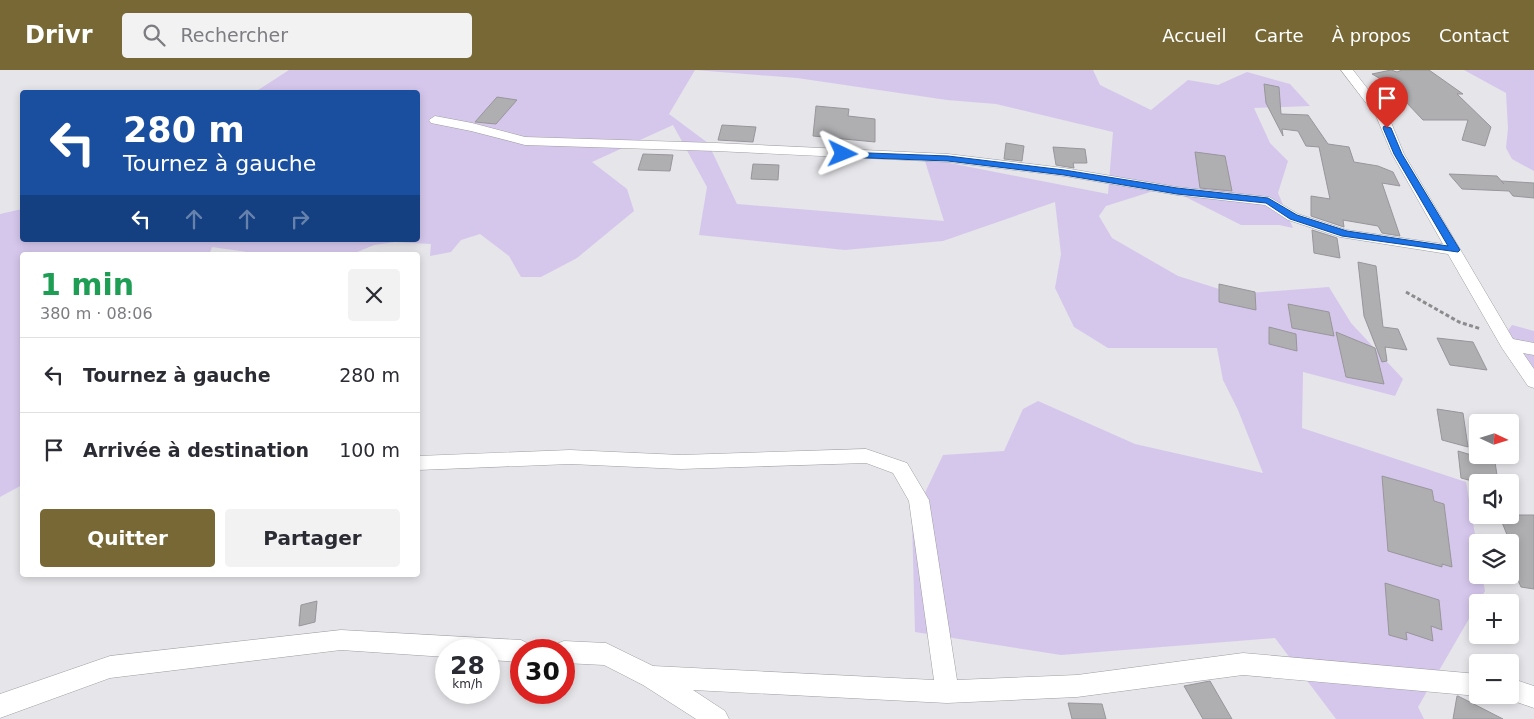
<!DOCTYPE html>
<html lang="fr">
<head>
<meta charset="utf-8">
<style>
	body { margin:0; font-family:"DejaVu Sans",sans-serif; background:#f2f2f3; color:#2b2b33; height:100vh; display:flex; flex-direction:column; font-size:19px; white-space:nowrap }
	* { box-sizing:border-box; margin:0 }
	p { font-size:16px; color:#7c7c81 }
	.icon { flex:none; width:28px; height:28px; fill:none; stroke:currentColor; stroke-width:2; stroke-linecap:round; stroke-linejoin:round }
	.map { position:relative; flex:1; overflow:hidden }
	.drawer { position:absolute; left:20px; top:182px; width:400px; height:325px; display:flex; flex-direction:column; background:#fff; border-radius:5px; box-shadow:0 2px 8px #0003 }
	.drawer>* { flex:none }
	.guide { position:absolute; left:20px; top:20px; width:400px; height:152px; border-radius:5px; box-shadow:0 2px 8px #0003; background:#1a4fa0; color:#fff; overflow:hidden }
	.needle { width:32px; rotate:94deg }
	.buttons { position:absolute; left:1469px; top:344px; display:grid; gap:10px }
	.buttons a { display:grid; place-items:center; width:50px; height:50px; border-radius:5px; background:#fff; box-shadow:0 2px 8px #0003; font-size:25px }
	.speed { position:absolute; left:435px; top:569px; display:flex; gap:10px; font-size:25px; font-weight:700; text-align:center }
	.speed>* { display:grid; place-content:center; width:65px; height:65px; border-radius:50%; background:#fff; box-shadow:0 2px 8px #0003; line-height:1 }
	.speed small { font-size:12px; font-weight:400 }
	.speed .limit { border:8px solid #d22; background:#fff; color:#111 }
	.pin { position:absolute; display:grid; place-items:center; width:42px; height:42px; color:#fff; margin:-51px -21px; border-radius:50% 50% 50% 0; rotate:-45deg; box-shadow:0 0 5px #0007 }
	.pin .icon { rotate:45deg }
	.me { position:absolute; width:55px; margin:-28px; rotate:92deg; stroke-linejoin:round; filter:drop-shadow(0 0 4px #0008) }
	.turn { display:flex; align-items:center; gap:18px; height:105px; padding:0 20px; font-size:22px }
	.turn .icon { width:65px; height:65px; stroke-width:2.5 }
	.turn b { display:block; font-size:35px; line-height:42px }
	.lanes { display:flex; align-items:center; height:48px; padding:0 20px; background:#0003; justify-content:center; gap:25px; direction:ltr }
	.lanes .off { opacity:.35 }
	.round { display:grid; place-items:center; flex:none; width:52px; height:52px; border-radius:5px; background:#f2f2f3 }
	.summary { display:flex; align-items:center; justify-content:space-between; height:85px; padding:0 20px }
	h1 { font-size:30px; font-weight:700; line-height:38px; color:#1e9e55 }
	.cta { display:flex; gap:10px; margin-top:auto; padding:10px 20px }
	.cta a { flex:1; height:58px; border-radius:5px; background:#776835; color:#fff; font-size:20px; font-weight:700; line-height:58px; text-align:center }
	.cta a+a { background:#f2f2f3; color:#2b2b33 }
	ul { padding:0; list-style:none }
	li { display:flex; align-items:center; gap:15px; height:75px; padding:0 20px; border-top:1px solid #e1e1e2 }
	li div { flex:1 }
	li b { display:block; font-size:19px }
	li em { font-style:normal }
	header { display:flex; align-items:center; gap:30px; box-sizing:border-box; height:70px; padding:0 25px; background:#776835; color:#fff }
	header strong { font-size:24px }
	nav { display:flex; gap:28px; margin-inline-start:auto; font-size:18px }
	.search { width:350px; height:45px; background:#f2f2f3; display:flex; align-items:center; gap:12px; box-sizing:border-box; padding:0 18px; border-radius:5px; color:#7c7c81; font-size:19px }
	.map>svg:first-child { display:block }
</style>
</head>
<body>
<header>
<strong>Drivr</strong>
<div class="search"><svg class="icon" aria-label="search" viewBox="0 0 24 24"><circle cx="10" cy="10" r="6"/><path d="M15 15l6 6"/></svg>Rechercher</div>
<nav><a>Accueil</a><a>Carte</a><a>À propos</a><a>Contact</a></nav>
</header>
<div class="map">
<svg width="1534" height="649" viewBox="0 0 1534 649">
	<rect width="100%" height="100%" fill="#e6e5e9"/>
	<g fill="#d5c7ec" fill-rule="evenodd">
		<path d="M289 0H1093L1100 15 1151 40 1188 10 1218 15 1247 2 1290 14 1310 36 1254 38 1270 73 1288 91 1278 123 1293 158 1279 155H1241L1166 117 1106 136 1099 146 1112 168 1178 206 1235 224 1329 217 1351 253 1403 309 1395 326 1303 302 1302 358 1466 412 1477 476 1478 505H1482L1485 521 1418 637 1424 649H1336L1275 568 1061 585 915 562 912 450 943 385 1004 381 1023 339 1038 331 1135 374 1263 403 1238 340 1223 310 1217 278H1108L1074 257 1055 218 1061 184 1055 132 943 171 845 180 699 165 707 117 673 55 592 92 627 119 634 141 577 188 541 207H521L509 186 480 164 461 170 451 182 430 186 431 174 395 172 374 175 350 185H268L212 177 209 185H22V415L0 427V144L22 139V170H418V22H255ZM695 0 797 8 947 30 996 34 1113 62 1108 124 924 88 944 151 737 134 708 73 669 44Z"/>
		<path d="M1464 0H1534V101L1512 89 1506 78 1508 58 1506 23Z"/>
		<path d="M1512 255 1534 261V311L1504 266Z"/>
	</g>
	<g fill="#afaeb1" stroke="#98969a">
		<path d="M1391 0 1397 2 1402 0H1429L1463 24H1457L1491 57 1485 76 1462 70 1468 50H1423L1388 13 1372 4Z"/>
		<path d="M1264 14 1279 17 1281 44 1308 45 1328 74 1349 77 1354 92 1378 96 1393 102 1400 116 1382 113 1400 166 1382 163 1378 156 1343 150 1344 157 1311 146V126L1330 129 1319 77 1306 76 1298 61 1282 59 1283 66 1266 33Z"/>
		<path d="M497 27 517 30 496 54 475 52Z"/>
		<path d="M816 36 849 39 848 46 875 49V72L813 66Z"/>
		<path d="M722 55 756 57 753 72 718 70Z"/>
		<path d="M1006 73 1024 76 1022 91 1004 89Z"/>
		<path d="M1053 77 1085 79 1087 93H1073L1074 98 1056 95Z"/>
		<path d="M1195 82 1225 86 1232 121 1200 118Z"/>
		<path d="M643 84 673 85 670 101 638 100Z"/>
		<path d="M753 94 779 95 778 110 751 109Z"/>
		<path d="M1449 104 1497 106 1504 114 1501 111 1534 113V128L1513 126 1509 121 1462 119Z"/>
		<path d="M1312 160 1337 168 1340 188 1314 183Z"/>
		<path d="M1358 192 1376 196 1383 257 1398 259 1407 280 1385 277 1387 291 1382 292 1364 246Z"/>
		<path d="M1219 214 1255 222 1256 240 1219 232Z"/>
		<path d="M1288 234 1329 242 1334 266 1292 258Z"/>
		<path d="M1269 257 1296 264 1297 281 1269 274Z"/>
		<path d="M1336 262 1375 278 1384 314 1346 307Z"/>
		<path d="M1437 268 1473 272 1487 300 1450 295Z"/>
		<path d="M1437 339 1463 343 1468 377 1442 370Z"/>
		<path d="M1458 381 1495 392 1498 412H1476L1461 408Z"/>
		<path d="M1382 406 1432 420 1434 431 1444 434 1452 497 1442 494V497L1388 481Z"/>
		<path d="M1499 445H1534V519L1521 517 1510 492V472Z"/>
		<path d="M1385 513 1439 530 1442 560 1431 556 1433 571 1406 562 1407 570 1389 565Z"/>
		<path d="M317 531 315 552 299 556 301 535Z"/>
		<path d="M1210 611 1232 649H1203L1184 616Z"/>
		<path d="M1457 626H1458L1503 649H1453Z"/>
		<path d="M1068 633 1102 634 1106 649H1072Z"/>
	</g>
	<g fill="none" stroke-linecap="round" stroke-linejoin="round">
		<defs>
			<g id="minor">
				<path d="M1341 0H1353L1388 45 1404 84 1513 269 1534 273V285L1523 283 1534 299V318L1528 316 1502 278 1448 184 1340 167 1288 150 1265 135 1177 125 1064 106 948 92 716 81 525 75 471 61 431 53 429 50 435 46 472 53 525 67 716 73 948 84 1064 98 1177 117 1269 127 1298 144 1347 160 1443 174 1392 84 1376 46Z"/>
				<path d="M866 379 907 393 929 430 957 610 1077 605 1243 583 1478 604V625H1481L1478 626 1243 605 1077 627 947 633 693 620 725 641 729 649H696L643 615 604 595 564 593V580H554L556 574 564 571 606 573 653 596 934 610 909 431 893 403 866 393 681 399 570 394 418 400V386L570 380 681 385Z"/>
				<path d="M341 560 521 570 529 574 532 580H521V592L489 590V580H446V587L341 580 110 608 0 648V624L110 586Z"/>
				<path d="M1510 608 1534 616V638L1502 627 1501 625H1510Z"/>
			</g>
		</defs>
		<use href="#minor" stroke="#9f9da1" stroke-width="1"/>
		<path stroke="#8c8b8d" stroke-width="3" stroke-dasharray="4 2.5" stroke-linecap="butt" d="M1406 222 1459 252 1481 259"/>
		<use href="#minor" fill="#fff" fill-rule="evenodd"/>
	</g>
	<path fill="#1a73e8" stroke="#114b97" d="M1384 56 1391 58 1402 84 1460 180 1458 182 1342 166 1290 149 1266 133 1177 124 1064 105 948 91 843 87 839 84 843 82 948 86 1064 100 1177 118 1268 128 1297 145 1347 161 1448 176 1394 84 1383 58Z"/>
</svg>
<div class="buttons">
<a><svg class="needle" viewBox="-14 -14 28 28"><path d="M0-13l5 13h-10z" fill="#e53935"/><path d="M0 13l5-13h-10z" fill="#7c7c81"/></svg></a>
<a><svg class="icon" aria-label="sound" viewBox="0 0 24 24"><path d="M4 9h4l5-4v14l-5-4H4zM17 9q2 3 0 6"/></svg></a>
<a><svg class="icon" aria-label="layers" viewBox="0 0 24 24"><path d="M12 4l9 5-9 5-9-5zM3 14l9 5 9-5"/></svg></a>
<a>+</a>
<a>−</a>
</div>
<div class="speed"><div>28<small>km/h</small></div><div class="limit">30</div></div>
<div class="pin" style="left:1387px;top:58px;background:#d93025"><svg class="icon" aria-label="arrive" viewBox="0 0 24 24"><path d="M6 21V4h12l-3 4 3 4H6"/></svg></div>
<svg class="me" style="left:843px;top:84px" viewBox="-20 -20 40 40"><path d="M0-17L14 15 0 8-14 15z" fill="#1a73e8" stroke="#fff" stroke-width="4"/></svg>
<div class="guide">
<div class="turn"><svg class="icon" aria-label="left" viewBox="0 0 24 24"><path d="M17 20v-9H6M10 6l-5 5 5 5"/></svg><div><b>280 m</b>Tournez à gauche</div></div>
<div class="lanes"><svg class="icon" aria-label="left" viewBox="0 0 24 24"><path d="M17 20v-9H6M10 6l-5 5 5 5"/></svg><svg class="icon off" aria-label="ahead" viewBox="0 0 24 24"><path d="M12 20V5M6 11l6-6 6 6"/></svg><svg class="icon off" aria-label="ahead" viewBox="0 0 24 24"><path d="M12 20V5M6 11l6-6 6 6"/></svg><svg class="icon off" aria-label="right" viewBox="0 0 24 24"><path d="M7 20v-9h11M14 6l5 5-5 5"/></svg></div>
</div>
<section class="drawer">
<div class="summary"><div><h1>1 min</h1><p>380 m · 08:06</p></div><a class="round"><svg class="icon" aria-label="close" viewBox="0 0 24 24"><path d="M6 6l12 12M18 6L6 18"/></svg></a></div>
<ul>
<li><svg class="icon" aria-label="left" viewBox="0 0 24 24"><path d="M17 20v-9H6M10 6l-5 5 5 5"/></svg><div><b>Tournez à gauche</b></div><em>280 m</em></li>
<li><svg class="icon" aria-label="arrive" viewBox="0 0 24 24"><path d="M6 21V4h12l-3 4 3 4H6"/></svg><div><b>Arrivée à destination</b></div><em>100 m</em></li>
</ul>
<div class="cta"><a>Quitter</a><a>Partager</a></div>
</section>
</div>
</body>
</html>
